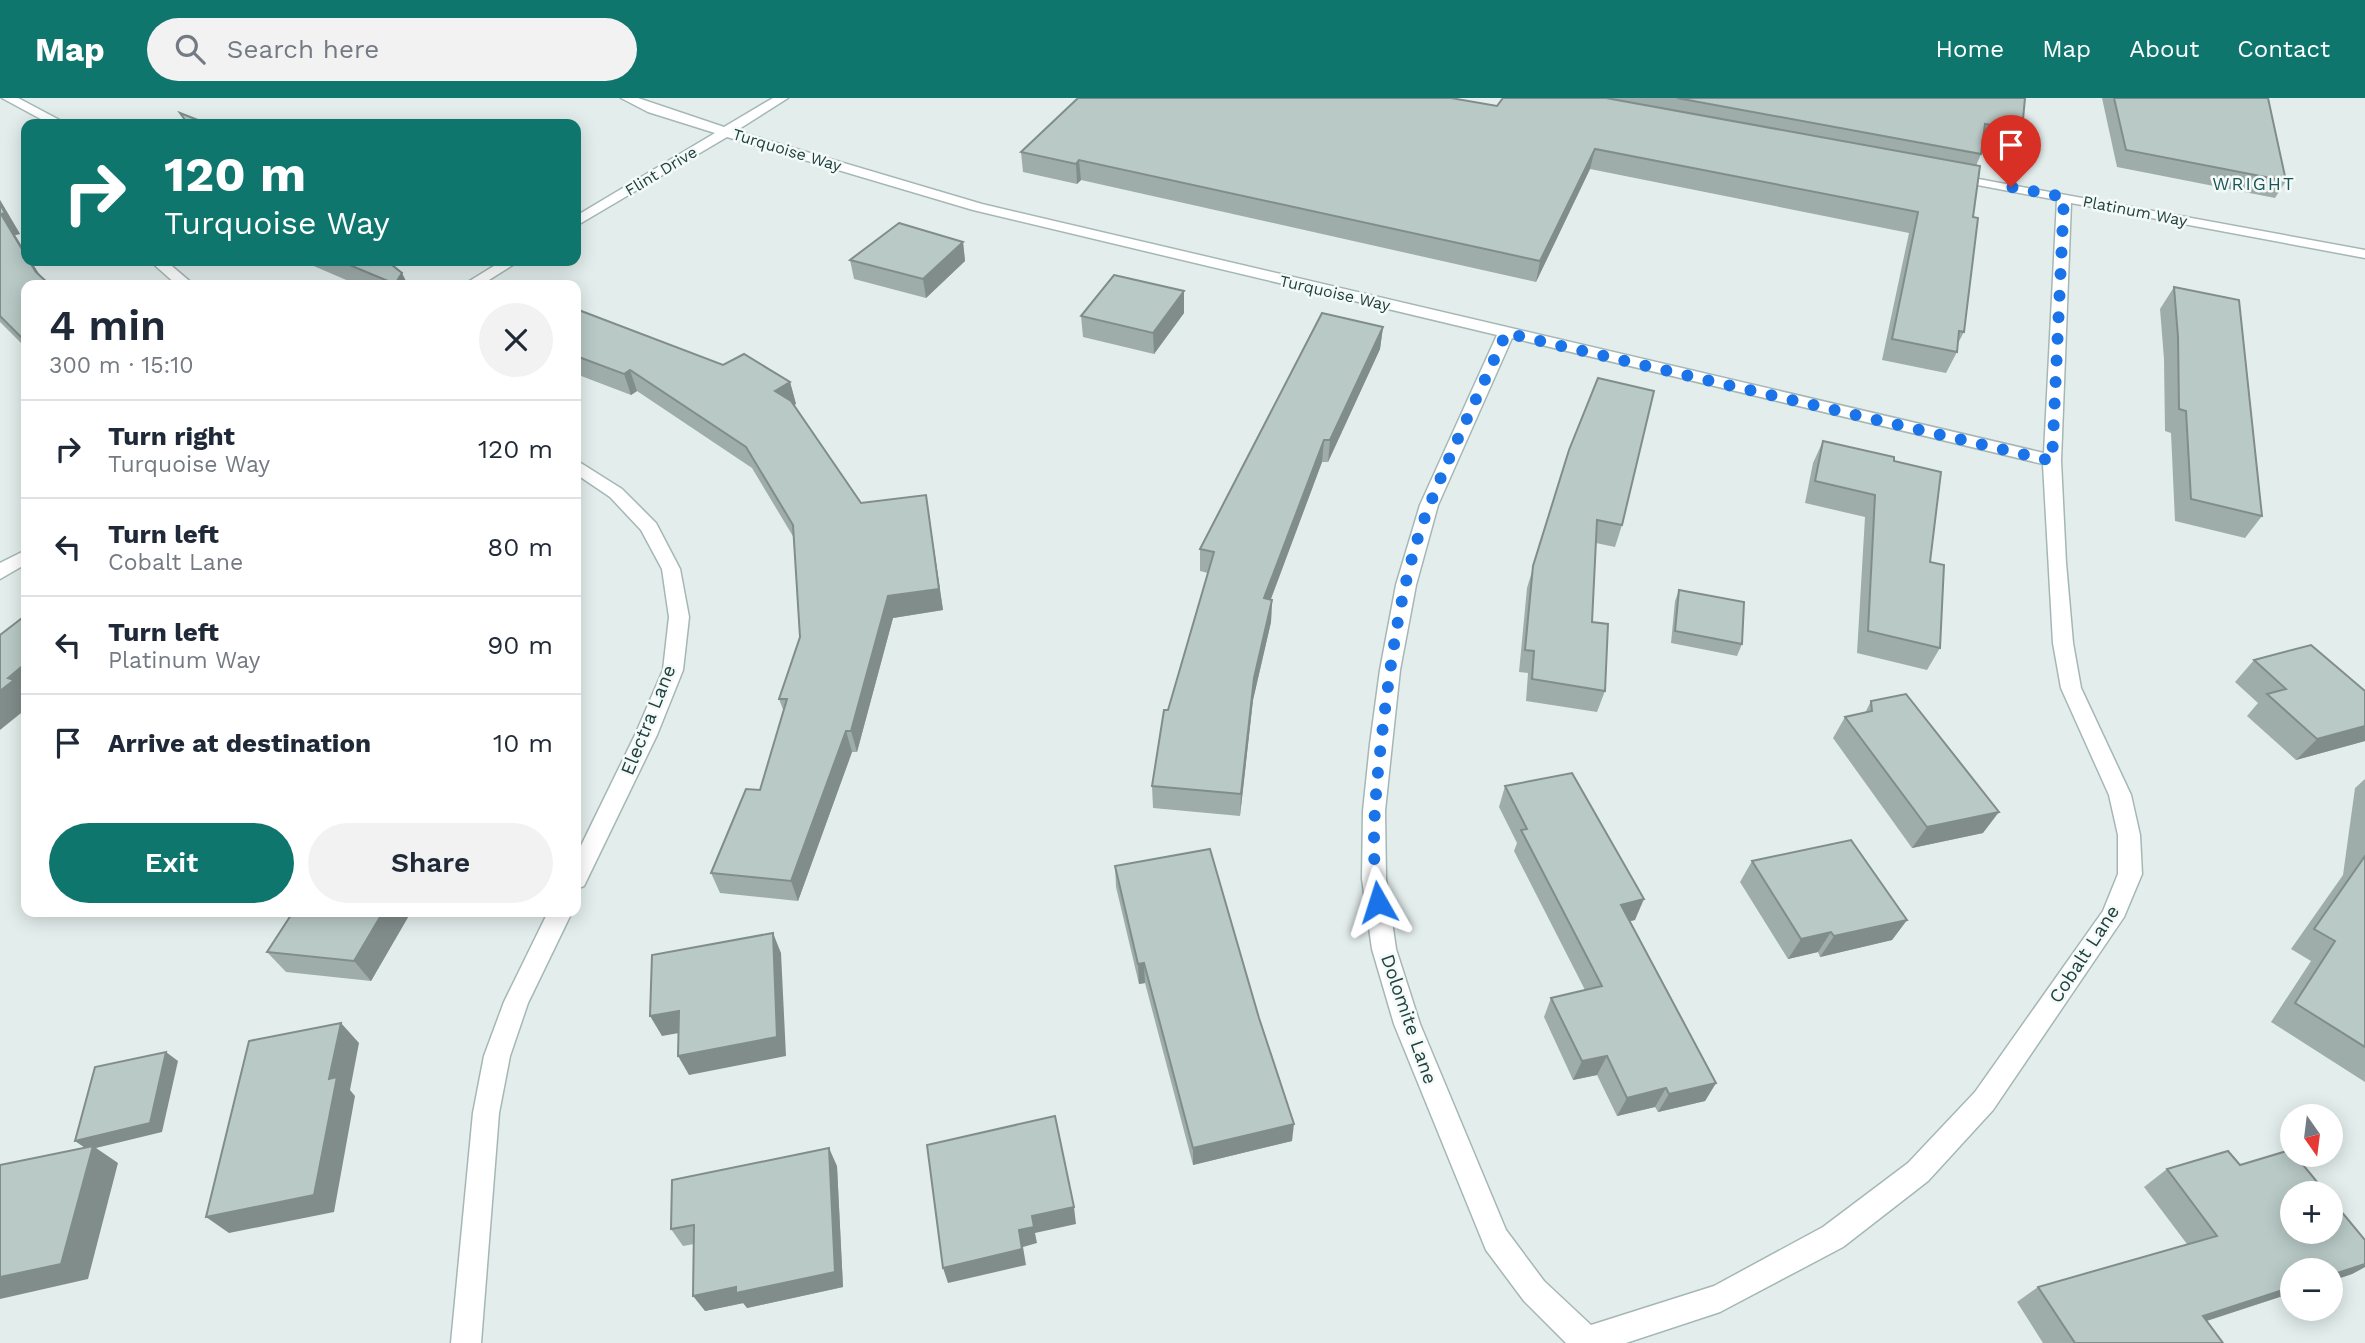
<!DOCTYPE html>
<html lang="en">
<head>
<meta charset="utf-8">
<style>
	body { margin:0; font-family:"Work Sans",sans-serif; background:#f2f2f3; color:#1f2937; height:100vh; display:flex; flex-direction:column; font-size:26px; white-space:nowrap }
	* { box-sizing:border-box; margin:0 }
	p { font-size:23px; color:#747a83 }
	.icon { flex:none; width:38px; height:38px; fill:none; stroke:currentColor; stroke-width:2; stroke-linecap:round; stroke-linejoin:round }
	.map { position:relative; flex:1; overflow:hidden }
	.details { position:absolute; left:21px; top:182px; width:560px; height:637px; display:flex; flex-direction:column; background:#fff; border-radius:14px; box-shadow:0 4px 18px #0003 }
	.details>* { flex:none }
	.hud { position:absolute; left:21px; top:21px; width:560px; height:147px; border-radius:14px; box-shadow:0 4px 18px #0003; background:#0f766e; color:#fff; overflow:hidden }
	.needle { width:46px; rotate:166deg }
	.buttons { position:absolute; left:2280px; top:1006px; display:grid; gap:14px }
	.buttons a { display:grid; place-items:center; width:63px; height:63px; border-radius:50%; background:#fff; box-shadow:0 4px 18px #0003; font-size:35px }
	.pin { position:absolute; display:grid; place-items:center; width:60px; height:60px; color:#fff; margin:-72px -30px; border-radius:50% 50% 50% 0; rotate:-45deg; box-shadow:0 0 7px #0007 }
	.pin .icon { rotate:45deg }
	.me { position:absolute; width:77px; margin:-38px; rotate:354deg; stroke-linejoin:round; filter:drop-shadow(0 0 5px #0008) }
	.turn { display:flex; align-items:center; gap:24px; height:147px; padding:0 28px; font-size:32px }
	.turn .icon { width:91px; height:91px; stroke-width:2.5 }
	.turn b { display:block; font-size:49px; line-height:60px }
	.round { display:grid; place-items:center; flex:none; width:74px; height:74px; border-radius:37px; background:#f2f2f3 }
	.summary { display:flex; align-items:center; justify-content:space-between; height:119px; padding:0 28px }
	h1 { font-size:42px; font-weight:600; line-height:52px }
	.primary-button { display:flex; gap:14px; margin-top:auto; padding:14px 28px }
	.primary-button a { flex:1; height:80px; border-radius:42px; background:#0f766e; color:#fff; font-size:28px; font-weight:600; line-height:80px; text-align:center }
	.primary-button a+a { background:#f2f2f3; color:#1f2937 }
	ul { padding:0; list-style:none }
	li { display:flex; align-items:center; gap:21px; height:98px; padding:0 28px; border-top:2px solid #e0e1e3 }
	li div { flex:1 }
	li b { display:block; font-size:26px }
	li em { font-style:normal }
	header { display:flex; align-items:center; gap:42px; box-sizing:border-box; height:98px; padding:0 35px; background:#0f766e; color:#fff }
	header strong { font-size:33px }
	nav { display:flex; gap:38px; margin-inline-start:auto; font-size:24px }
	.search { width:490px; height:63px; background:#f2f2f3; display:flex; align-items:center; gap:18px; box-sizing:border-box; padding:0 24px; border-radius:38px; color:#747a83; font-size:26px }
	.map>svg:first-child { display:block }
</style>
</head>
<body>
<header>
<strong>Map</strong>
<div class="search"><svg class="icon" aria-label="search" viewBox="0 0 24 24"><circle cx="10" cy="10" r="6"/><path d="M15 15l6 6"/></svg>Search here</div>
<nav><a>Home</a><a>Map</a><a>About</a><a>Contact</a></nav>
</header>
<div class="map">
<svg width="2365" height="1245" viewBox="0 0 2365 1245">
	<rect width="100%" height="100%" fill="#e3eeec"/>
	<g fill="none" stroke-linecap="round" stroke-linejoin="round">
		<defs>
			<g id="minor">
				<path d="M2 0H18L67 26H50Z"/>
				<path d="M621 0H638L724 29 773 0H788L736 33 982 106 2044 355 2057 102 1951 82 1946 81V75L2365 152V160L2071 105 2061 363 2066 465 2073 545 2081 590 2131 697 2140 737 2142 776 2124 819 1993 1012 1928 1083 1843 1149 1720 1214 1626 1245H1566L1524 1203 1486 1152 1394 926 1372 851 1362 781 1363 713 1370 646 1380 572 1396 487 1420 407 1497 237 973 112 727 39 576 128V118L715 35 648 14ZM1512 240 2043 366 2053 545 2061 590 2109 697 2118 737V776L2103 813 1975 994 1908 1065 1823 1129 1714 1188 1591 1227 1544 1183 1506 1132 1420 926 1396 851 1386 781 1385 713 1392 646 1400 572 1416 487 1438 407Z"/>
				<path d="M150 163H166L194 187H177Z"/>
				<path d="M502 163H519L481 187H463Z"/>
				<path d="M576 362 622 391 656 425 680 471 689 519 683 572 657 637 584 788 576 791V758L635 637 663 572 669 519 662 471 641 432 610 399 576 376Z"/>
				<path d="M26 452V466L0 481V465Z"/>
				<path d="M548 814H572L528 905 510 958 499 1015 481 1245H451L473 1015 484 958 504 904Z"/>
			</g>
		</defs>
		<use href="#minor" stroke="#a5b7b5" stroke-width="3"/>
		<use href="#minor" fill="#fff" fill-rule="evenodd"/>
	</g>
	<g fill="#9eadaa">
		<path d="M1503 0H2025L2022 32 2012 52 1982 46 1981 56 1976 68 1973 119 1964 234 1957 247V254L1946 275 1882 262 1909 135 1590 71 1536 184 1081 82 1077 86 1023 74 1021 54 1497 8Z"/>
		<path d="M2102 0H2268L2286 83 2275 100 2117 69Z"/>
		<path d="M0 102 20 136 15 137 26 155V163H31L40 178 26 187V250L0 224Z"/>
		<path d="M963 144 965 163 926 200 854 181 850 162Z"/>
		<path d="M302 163H387L408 187H358Z"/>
		<path d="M2174 189 2262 418 2245 440 2175 423 2171 335 2165 333 2164 261 2160 211Z"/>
		<path d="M576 211 723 267 790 284 796 306 794 307 861 405 926 397 943 512 893 520 857 654H852L798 803 720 795 711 775 760 692 784 614 779 601 800 539 794 440 752 370 637 293 631 297 576 276Z"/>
		<path d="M1184 215 1154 256 1083 239 1081 218Z"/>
		<path d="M1383 229 1380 251 1328 364H1322L1271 501 1272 502 1271 524 1253 602 1240 718 1153 710 1152 688 1168 612 1208 475 1200 473V451Z"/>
		<path d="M1823 343 1894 363 1930 464 1940 550 1927 572 1857 555 1865 419 1805 405 1813 365Z"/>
		<path d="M1569 352 1622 427 1615 449 1596 445 1592 524 1605 593 1597 614 1526 603 1528 575 1519 574 1527 490Z"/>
		<path d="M1679 492 1742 546 1737 558 1671 545 1675 503Z"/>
		<path d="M2254 562 2365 593V643L2296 662 2247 618 2258 605 2235 584Z"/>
		<path d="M1871 603 1983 735 1912 750 1833 640 1845 619 1865 615Z"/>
		<path d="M2365 681V984L2271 924 2311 863 2291 851 2343 777 2355 690Z"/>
		<path d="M1505 688 1635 822 1630 823 1716 985 1705 1003 1658 1014 1655 1009 1617 1018 1597 977 1573 982 1544 919 1551 900 1585 892 1514 753 1517 745 1499 709Z"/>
		<path d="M1752 763 1907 822 1892 842 1820 859 1818 854 1788 861 1740 784Z"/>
		<path d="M1115 768 1259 920 1292 1043 1193 1067 1145 885 1139 886 1116 789Z"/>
		<path d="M293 814H411L371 883 286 874 267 854Z"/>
		<path d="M2240 1067 2365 1142V1169L2352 1176 2331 1183V1172L2292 1195 2207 1223 2223 1245H2043L2017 1204 2038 1189 2187 1146 2144 1089 2167 1071Z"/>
		<path d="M837 1068 843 1189 747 1210 744 1205 705 1213 694 1146 683 1148 671 1131Z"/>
	</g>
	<g fill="#818d8b">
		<path d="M1595 51 1590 71 1536 184 1540 163Z"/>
		<path d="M1079 62 1081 82 1077 86 1076 66Z"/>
		<path d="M0 102 20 136 15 137 26 155V158L1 116Z"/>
		<path d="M963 144 965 163 926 200 923 181Z"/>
		<path d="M29 163H31L46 187H45Z"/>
		<path d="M402 175 408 187H396L395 186Z"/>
		<path d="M1184 193V215L1154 256 1153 235Z"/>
		<path d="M1383 229 1380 251 1328 364 1330 342Z"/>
		<path d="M630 272 637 293 631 297 624 276Z"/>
		<path d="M790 284 796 306 781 314 775 293Z"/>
		<path d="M1324 342 1322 364 1263 522 1264 500Z"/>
		<path d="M926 397 943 512 893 520 857 654 851 633 888 498Z"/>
		<path d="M1272 502 1271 524 1253 602 1240 718 1241 696 1254 580Z"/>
		<path d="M26 565V611L0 632V593L8 580Z"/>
		<path d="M2365 628V643L2296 662 2317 641Z"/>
		<path d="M846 633 852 654 798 803 791 783Z"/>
		<path d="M1999 714 1983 735 1912 750 1927 729Z"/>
		<path d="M1644 801 1635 822 1612 827 1621 807Z"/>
		<path d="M383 814H411L371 883 354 863Z"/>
		<path d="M1907 822 1892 842 1820 859 1834 838Z"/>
		<path d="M1831 834 1818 854 1788 861 1801 841Z"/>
		<path d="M773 835 781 855 786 958 689 977 678 958Z"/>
		<path d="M1144 865 1145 885 1139 886 1138 866Z"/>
		<path d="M679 913 690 933 662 938 650 918Z"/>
		<path d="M341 925 359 945 350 992 355 998 334 1114 229 1135 206 1119 329 981Z"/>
		<path d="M166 954 178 963 162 1034 96 1050 118 1065 88 1181 0 1201V1179L88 1052 75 1043Z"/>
		<path d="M1607 958 1597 977 1573 982 1582 963Z"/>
		<path d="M1716 985 1705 1003 1658 1014 1669 996Z"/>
		<path d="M1666 990 1655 1009 1617 1018 1627 1000Z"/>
		<path d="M1294 1026 1292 1043 1193 1067V1050Z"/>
		<path d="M829 1050 837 1068 843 1189 747 1210 743 1205 705 1213 693 1198 736 1189Z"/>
		<path d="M1074 1109 1076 1126 1035 1135 1037 1145 1023 1149 1026 1167 948 1185 943 1170 1032 1118Z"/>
		<path d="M2365 1166V1169L2352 1176 2331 1183V1177Z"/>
		<path d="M2292 1189V1195L2178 1232 2203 1218Z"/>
	</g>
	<g fill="#b8c9c6" stroke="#818d8b" stroke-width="2">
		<path d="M1078 0H1451L1497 8 1503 0H1606L1980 68 1973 119 1978 120 1964 234 1959 233 1957 254 1892 241 1918 114 1595 51 1540 163 1079 62 1076 66 1021 54Z"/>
		<path d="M1677 0H2025L2022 32 1985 26 1981 56Z"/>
		<path d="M2114 0H2268L2286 83 2126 52Z"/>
		<path d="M180 15 208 26H188Z"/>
		<path d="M0 106 5 115 1 116 26 158V163H29L36 174 50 187H26V244L0 218Z"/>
		<path d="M899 125 963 144 923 181 850 162Z"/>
		<path d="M340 163H387L402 175 395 186Z"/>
		<path d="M1114 177 1184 193 1153 235 1081 218Z"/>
		<path d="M2174 189 2239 202 2262 418 2191 401 2186 313 2179 311 2178 239Z"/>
		<path d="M576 211 723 267 744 256 790 284 775 293 791 303 861 405 926 397 939 491 888 498 851 633H846L791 783 711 775 746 691 760 692 787 601H779L800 539 793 427 746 349 630 272 624 276 576 258Z"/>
		<path d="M1322 215 1383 229 1330 342H1324L1264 500 1272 502 1254 580 1241 696 1152 688 1164 612H1168L1214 454 1200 451Z"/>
		<path d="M1598 280 1654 293 1622 427 1597 422 1592 524 1608 526 1605 593 1532 581 1534 553 1525 552 1533 468 1569 352Z"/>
		<path d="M1823 343 1894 359V363L1941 374 1930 464 1944 467 1940 550 1868 533 1875 397 1815 383Z"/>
		<path d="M1679 492 1744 504 1742 546 1675 533Z"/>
		<path d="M26 517V565L8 580 14 582 0 593V537Z"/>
		<path d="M2311 547 2365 593V628L2317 641 2267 596 2286 591 2254 562Z"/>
		<path d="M1906 596 1999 714 1927 729 1845 619 1872 613 1871 603Z"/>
		<path d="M1572 675 1644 801 1621 807 1716 985 1669 996 1666 990 1627 1000 1607 958 1582 963 1551 900 1602 888 1521 732 1527 731 1505 688Z"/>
		<path d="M1851 742 1907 822 1834 838 1831 834 1801 841 1752 763Z"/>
		<path d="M1210 751 1259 920 1294 1026 1193 1050 1144 865 1138 866 1115 768Z"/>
		<path d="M2365 758V949L2295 905 2335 843 2314 831Z"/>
		<path d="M293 814H383L354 863 267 854Z"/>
		<path d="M773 835 777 939 678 958 679 913 650 918 652 857Z"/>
		<path d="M341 925 329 981 337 979 314 1097 206 1119 249 943Z"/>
		<path d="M166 954 150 1025 75 1043 95 969Z"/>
		<path d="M1055 1018 1074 1109 1032 1118 1034 1129 1019 1132 1022 1151 943 1170 927 1047Z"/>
		<path d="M93 1048 61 1166 0 1179V1067Z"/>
		<path d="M829 1050 835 1174 736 1195V1189L693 1198 694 1127 671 1131 672 1082Z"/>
		<path d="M2290 1052 2292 1054V1057H2295L2327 1096H2292V1134H2331V1101L2365 1142V1166L2331 1177V1172H2292V1189L2203 1218 2223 1245H2075L2038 1189 2217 1138 2167 1071 2228 1053 2240 1067Z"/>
	</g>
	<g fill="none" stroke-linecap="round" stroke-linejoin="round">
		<path stroke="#1a73e8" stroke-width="12" stroke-dasharray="0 21.6" d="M1378 804C1369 742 1377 681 1384 619 1393 548 1403 473 1430 406 1453 348 1481 292 1506 235L2052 363 2064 99 2011 89"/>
	</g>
	<g text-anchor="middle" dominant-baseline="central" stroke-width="5" stroke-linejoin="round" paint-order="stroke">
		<g font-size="16" fill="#214141" stroke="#f4faf8">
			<text transform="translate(787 52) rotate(17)">Turquoise Way</text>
			<text transform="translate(661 73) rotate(-31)">Flint Drive</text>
			<text transform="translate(2135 113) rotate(11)">Platinum Way</text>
			<text transform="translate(1335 195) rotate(13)">Turquoise Way</text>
		</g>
		<g font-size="18" letter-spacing="2" fill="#1a5556" stroke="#f4faf8">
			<text x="2254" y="85">WRIGHT</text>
		</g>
		<g font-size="19" fill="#214141" stroke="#f4faf8">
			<text transform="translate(648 622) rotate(-68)">Electra Lane</text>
			<text transform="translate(2084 856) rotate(-57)">Cobalt Lane</text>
			<text transform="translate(1409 921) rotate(71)">Dolomite Lane</text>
		</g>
	</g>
</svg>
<div class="buttons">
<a><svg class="needle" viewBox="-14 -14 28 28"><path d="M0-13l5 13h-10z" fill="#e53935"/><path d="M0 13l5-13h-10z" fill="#747a83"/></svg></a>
<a>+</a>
<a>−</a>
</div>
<div class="pin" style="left:2011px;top:89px;background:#d93025"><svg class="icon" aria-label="arrive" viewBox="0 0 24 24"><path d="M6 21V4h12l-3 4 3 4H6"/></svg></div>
<svg class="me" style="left:1378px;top:804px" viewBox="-20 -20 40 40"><path d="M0-17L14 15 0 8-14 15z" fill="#1a73e8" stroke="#fff" stroke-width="4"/></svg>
<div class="hud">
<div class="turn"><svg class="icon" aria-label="right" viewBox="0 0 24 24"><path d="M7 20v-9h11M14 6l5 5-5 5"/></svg><div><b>120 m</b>Turquoise Way</div></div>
</div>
<section class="details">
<div class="summary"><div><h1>4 min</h1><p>300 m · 15:10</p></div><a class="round"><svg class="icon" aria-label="close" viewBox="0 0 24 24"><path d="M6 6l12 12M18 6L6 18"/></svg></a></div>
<ul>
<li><svg class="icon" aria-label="right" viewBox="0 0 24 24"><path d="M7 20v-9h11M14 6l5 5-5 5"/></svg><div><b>Turn right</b><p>Turquoise Way</p></div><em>120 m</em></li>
<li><svg class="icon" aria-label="left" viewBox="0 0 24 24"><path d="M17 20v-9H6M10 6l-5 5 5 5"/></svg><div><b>Turn left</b><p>Cobalt Lane</p></div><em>80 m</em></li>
<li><svg class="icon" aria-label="left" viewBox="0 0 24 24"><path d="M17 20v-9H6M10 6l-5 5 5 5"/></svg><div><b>Turn left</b><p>Platinum Way</p></div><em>90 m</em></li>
<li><svg class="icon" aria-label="arrive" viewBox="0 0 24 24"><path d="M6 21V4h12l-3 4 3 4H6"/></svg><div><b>Arrive at destination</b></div><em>10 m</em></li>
</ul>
<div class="primary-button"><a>Exit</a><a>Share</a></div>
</section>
</div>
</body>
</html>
